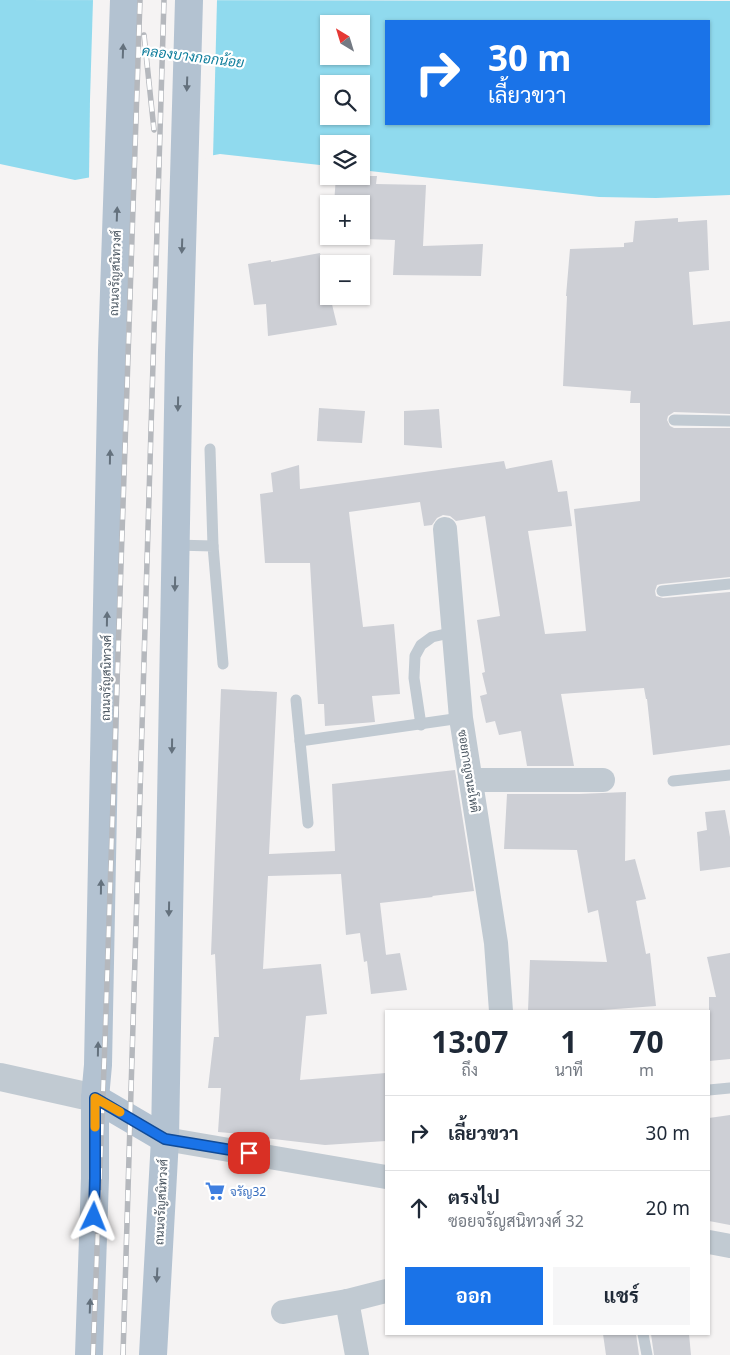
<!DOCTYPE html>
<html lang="th">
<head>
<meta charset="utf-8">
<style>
	body { margin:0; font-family:"Noto Sans",Sarabun,sans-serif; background:#f6f6f7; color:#1f2937; height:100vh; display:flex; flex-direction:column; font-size:19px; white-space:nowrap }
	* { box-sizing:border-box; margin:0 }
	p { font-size:16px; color:#747a83 }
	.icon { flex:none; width:28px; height:28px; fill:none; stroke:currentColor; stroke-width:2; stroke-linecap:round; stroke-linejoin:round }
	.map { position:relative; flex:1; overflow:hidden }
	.side { position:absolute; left:385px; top:1010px; width:325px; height:325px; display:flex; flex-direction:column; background:#fff; border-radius:0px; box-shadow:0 1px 4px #0004 }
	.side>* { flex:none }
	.top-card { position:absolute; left:385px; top:20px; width:325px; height:105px; border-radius:0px; box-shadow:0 1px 4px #0004; background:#1a73e8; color:#fff; overflow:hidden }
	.needle { width:32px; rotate:322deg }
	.controls { position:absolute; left:320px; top:15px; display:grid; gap:10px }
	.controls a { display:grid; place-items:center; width:50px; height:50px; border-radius:0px; background:#fff; box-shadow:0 1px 4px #0004; font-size:25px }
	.pin { position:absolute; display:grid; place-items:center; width:42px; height:42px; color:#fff; margin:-21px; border-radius:10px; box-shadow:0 2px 8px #0006 }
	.me { position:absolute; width:55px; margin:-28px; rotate:2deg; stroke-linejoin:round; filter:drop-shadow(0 0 4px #0008) }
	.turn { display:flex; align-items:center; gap:18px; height:105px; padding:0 20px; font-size:22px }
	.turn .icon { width:65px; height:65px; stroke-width:2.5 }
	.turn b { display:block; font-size:35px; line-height:42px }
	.eta { display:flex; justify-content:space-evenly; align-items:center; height:85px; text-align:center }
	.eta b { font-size:30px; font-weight:700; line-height:35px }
	.cta { display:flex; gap:10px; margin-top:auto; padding:10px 20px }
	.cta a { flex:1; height:58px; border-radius:0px; background:#1a73e8; color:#fff; font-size:20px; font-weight:700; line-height:58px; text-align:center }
	.cta a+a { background:#f6f6f7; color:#1f2937 }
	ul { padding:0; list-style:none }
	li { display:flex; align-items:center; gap:15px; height:75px; padding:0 20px; border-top:1px solid #e0e1e3 }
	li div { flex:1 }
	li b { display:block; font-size:19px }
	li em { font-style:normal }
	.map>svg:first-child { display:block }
</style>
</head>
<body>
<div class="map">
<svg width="730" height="1355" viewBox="0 0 730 1355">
	<rect width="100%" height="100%" fill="#f5f3f3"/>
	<path fill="#90daee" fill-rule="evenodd" d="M0 0 730 1V195L656 198 599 197 361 170V144H329V166L220 154 75 180 0 164ZM386 21H709V124H386ZM329 24H361V56H329ZM329 84H361V116H329Z"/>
	<path fill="#f5f3f3" d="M93 0H217L213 157 89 180 90 100Z"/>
	<g fill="#cdcfd5">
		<path d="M336 176H377L376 184 426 185 423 246 483 244 481 276 393 275 395 240 332 238V236H361V204H334Z"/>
		<path d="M678 218V222L707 220 709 270 689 272 693 325 730 321V414L674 412 668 416 667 420 670 426 674 428H730V577L661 584 657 585 655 591 656 596 663 598 730 592V745L653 755 647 699H646L644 688 561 694 574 766H527L521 731 499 735 495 721 486 723 480 696 487 694 482 673 485 672 477 620 500 616 485 516 456 521 450 516 443 515 437 518 432 525 424 526 420 502 349 512 363 627 394 624 400 694 372 696 375 722 325 726 324 704H318L310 563H265L260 494 273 492 271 473 299 465 300 489H301L504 461 506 469 552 460 558 492 567 491 572 526 528 531 545 634 586 631 574 509 640 501V403H630L631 391 563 386 567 296H566L570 249 624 247V243L633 242 635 221Z"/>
		<path d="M320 253 329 290V296H330L337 325 268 336 266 304 254 305 248 264 271 260V262Z"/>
		<path d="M319 408 365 411 362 443 317 441Z"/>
		<path d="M439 409 442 448 404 445V411Z"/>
		<path d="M221 689 277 692 269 854 335 851 332 784 455 770 474 891 432 896 433 897 380 903 386 955H385L400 953 407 990 371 994 367 961 364 962 360 933 346 935 341 874 268 876 263 969 321 964 327 1014 306 1016 300 1080 386 1073V1141L325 1145 265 1138V1136L218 1132 221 1088H208L214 1037H219L215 954 211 955Z"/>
		<path d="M626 792 625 861 635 859 646 899 636 901 646 954 650 953 656 1006 588 1011H528L530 960 607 962 598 910 588 913 577 850 504 849 507 794H579Z"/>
		<path d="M725 810 730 837V867L700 871 697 832 707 830 705 812Z"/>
		<path d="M730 953V1059L709 1061V997H716L707 957Z"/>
		<path d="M730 1115V1225L709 1221V1118Z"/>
		<path d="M603 1334H636L639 1355H606Z"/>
		<path d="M651 1334H689L691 1355H654Z"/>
	</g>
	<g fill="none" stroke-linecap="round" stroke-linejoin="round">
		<g stroke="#c1cad2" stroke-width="11">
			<path d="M674 420 730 421"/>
			<path d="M210 449 213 546"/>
			<path d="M175 545 213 546 223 664"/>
			<path d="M662 591 730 584"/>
			<path d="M296 700 308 823"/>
			<path d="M421 725 414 678 415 656 421 645 432 637 454 632"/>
			<path d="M300 741 461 718"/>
			<path d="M673 781 730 775"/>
			<path d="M709 1090 730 1088"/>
			<path d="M643 1334 647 1355"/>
		</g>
		<g stroke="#c1cad2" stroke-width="24">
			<path d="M445 529 461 718 496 943 501 1011"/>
			<path d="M471 780H603"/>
			<path d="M165 1139 386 1177"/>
			<path d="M709 1242 730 1246"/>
			<path d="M347 1301 357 1355"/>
			<path d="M283 1312 347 1301 386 1291"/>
		</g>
		<path stroke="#c1cad2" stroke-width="28" d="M0 1077 95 1098"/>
		<g stroke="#b3c2d1" stroke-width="28">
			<path d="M95 1098 165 1139"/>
			<path d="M89 1355 95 1178V1098L98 1065 112 350 124 0"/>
			<path d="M153 1355 165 1139 179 355 189 0"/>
		</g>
		<defs>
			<g id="rail">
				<path d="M144 35 154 130"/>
				<path d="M93 1355 105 1040 140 0"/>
				<path d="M123 1355 164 0"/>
			</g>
		</defs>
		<use href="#rail" stroke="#b5b8bd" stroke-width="5.5"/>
		<use href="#rail" stroke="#fff" stroke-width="4" stroke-dasharray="11" stroke-linecap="butt"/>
	</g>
	<defs><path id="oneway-solid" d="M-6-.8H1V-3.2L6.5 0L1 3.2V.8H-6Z" transform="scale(1.25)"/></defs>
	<g fill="#64717d">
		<use href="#oneway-solid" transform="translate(123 51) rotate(-88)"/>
		<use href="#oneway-solid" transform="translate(187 84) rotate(92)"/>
		<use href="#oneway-solid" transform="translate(117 214) rotate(-88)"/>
		<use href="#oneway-solid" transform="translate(182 246) rotate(92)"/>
		<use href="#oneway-solid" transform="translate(178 404) rotate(91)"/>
		<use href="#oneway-solid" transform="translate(110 457) rotate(-89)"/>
		<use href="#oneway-solid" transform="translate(175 584) rotate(91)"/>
		<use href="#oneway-solid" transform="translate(107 619) rotate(-89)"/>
		<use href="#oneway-solid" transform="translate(172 746) rotate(91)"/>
		<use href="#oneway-solid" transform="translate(101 887) rotate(-89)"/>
		<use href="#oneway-solid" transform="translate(169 909) rotate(91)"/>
		<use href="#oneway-solid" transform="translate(98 1049) rotate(-89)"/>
		<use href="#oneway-solid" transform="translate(157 1275) rotate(93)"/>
		<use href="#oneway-solid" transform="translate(90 1306) rotate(-88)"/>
	</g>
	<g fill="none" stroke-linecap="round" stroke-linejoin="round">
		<defs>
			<path id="route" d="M94 1217 95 1178V1098L165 1139 249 1153"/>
		</defs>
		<use href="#route" stroke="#114b97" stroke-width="12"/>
		<use href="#route" stroke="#1a73e8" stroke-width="9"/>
		<path stroke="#f59e0b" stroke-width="9" d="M95 1127V1098L120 1112"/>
	</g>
	<defs>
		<symbol id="supermarket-bare" viewBox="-9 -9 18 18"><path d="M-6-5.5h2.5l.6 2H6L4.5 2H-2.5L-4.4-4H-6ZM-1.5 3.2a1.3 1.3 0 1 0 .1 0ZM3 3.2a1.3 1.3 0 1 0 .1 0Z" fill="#3f7fe0" stroke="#fff" stroke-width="2.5" paint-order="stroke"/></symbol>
	</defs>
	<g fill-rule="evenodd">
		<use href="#supermarket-bare" x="201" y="1177" width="28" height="28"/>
	</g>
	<g text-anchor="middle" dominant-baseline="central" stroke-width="4.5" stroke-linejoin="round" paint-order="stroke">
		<g font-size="12" fill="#4a5661" stroke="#fff">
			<text transform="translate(115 273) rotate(-88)">ถนนจรัญสนิทวงศ์</text>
			<text transform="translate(106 678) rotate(-89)">ถนนจรัญสนิทวงศ์</text>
			<text transform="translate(469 771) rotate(81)">ซอยกาญจนะโหติ</text>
			<text transform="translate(161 1202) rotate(-87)">ถนนจรัญสนิทวงศ์</text>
		</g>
		<g font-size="12" fill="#366cbe" stroke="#fff" text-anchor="start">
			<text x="230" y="1191">จรัญ32</text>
		</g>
		<g font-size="14" font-style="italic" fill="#0c7c9b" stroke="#fff">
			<text transform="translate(193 56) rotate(7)">คลองบางกอกน้อย</text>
		</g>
	</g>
</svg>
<div class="controls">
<a><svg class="needle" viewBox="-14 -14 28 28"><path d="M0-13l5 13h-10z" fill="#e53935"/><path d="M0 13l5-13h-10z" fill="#747a83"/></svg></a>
<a><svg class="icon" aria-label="search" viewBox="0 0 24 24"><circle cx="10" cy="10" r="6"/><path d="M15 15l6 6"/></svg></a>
<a><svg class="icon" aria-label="layers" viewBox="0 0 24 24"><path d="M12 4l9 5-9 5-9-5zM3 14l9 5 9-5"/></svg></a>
<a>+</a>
<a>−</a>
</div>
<div class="pin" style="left:249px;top:1153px;background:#d93025"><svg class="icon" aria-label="arrive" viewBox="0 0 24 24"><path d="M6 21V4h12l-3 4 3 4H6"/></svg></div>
<svg class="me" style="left:94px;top:1217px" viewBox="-20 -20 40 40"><path d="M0-17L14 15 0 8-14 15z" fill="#1a73e8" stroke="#fff" stroke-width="4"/></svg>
<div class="top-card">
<div class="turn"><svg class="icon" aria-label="right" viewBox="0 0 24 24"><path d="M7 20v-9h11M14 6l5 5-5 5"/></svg><div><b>30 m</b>เลี้ยวขวา</div></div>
</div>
<section class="side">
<div class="eta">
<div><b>13:07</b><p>ถึง</p></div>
<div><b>1</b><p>นาที</p></div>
<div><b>70</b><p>m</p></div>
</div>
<ul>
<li><svg class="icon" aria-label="right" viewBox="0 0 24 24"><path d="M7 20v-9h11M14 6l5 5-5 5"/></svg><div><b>เลี้ยวขวา</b></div><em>30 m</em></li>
<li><svg class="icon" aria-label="ahead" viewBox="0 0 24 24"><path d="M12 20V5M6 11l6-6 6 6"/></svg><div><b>ตรงไป</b><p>ซอยจรัญสนิทวงศ์ 32</p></div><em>20 m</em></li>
</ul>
<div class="cta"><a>ออก</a><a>แชร์</a></div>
</section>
</div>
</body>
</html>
